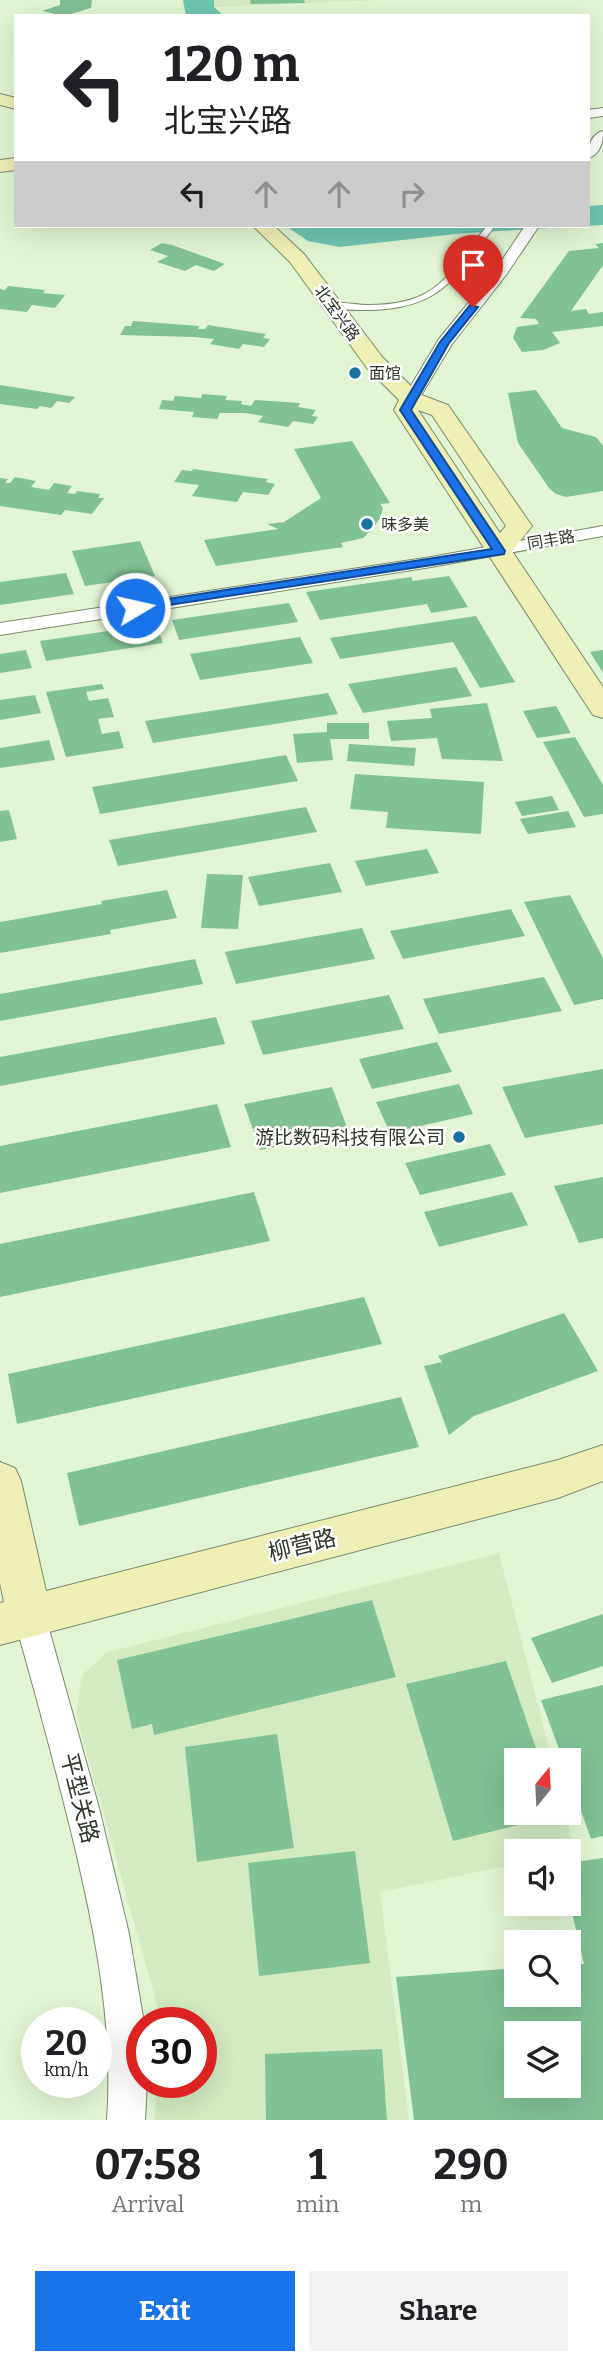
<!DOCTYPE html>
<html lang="en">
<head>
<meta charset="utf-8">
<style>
	body { margin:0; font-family:Bitter,"Noto Sans SC",serif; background:#f2f2f2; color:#202124; height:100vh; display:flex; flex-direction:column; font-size:26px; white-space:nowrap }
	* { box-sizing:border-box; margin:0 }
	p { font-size:23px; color:#757577 }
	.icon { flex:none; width:38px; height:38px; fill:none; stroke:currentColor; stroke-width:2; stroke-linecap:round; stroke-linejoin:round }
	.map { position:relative; height:2120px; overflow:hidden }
	.details { display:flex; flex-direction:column; background:#fff; flex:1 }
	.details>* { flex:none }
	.top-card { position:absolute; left:14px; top:14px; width:576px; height:214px; border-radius:0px; box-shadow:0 7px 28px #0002; background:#fff; color:#202124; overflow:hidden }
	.needle { width:46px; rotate:18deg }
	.buttons { position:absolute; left:504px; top:1748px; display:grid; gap:14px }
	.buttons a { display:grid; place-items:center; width:77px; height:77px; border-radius:0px; background:#fff; box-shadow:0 7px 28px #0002; font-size:35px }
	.speed { position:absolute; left:21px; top:2007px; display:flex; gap:14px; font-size:35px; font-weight:700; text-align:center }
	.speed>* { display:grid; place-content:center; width:91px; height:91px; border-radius:50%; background:#fff; box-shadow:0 7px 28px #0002; line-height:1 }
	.speed small { font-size:18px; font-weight:400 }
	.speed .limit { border:10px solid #d22; background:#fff; color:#111 }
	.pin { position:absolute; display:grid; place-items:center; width:60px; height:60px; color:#fff; margin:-72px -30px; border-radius:50% 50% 50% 0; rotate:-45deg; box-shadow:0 0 7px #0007 }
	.pin .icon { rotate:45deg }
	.me { position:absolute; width:77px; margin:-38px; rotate:81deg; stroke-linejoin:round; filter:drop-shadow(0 0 5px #0008) }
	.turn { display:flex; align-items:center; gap:24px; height:147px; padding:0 35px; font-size:32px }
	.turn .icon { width:91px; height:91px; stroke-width:2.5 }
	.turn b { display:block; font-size:49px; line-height:60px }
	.lanes { display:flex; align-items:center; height:66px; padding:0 35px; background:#0003; justify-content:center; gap:35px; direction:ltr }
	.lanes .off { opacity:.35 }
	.eta { display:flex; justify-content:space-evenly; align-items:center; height:119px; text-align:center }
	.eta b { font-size:42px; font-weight:700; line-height:49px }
	.primary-button { display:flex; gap:14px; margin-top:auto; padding:14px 35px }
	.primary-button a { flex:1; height:80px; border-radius:0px; background:#1a73e8; color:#fff; font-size:28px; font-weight:700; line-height:80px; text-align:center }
	.primary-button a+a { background:#f2f2f2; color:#202124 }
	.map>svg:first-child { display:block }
</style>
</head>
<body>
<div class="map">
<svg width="603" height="2120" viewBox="0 0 603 2120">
	<rect width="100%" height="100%" fill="#e1f5d4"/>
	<g fill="#d3eac3">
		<path d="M214 0H379L214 7Z"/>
		<path d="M499 1553 552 1760H516V1813H565L575 1852H516V1864L380 1892 409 2120H154L158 2083 201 2082V2023H162L76 1714 82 1675 108 1652Z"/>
	</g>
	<g fill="#6fc5af">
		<path d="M183 0H214V7L224 16H186Z"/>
		<path d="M603 205V225L465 233 340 247 308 241 286 226H588V206Z"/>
	</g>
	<g fill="#81c196" fill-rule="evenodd">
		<path d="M60 0H92L91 8 64 16 42 11 60 5Z"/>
		<path d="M250 0H304L305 3 251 4Z"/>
		<path d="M162 243 172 245 225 264 214 271 196 265 185 271 157 262 168 256 150 250Z"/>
		<path d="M603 243V265L571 311 586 309 589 314 603 312V326L552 332 560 343 543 350 522 352 513 338 517 327 539 324 536 319 520 318 569 251 599 248 595 244Z"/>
		<path d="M8 286 45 290 43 293 65 295 55 308 32 305 27 312 0 309V289L5 290Z"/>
		<path d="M133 321 199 326 198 329H205L208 325 266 334 263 338 270 339 264 347 243 344 239 349 210 344 214 339 194 337 120 335 125 326H131Z"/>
		<path d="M0 385 75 397 69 403 57 401 51 408 40 406 37 409 0 404Z"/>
		<path d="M536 390 562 428 596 437 603 446V491L566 497 556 494 549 488 518 443 508 393Z"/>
		<path d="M202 394 227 396 225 400 242 401 241 404 251 406 255 400 300 403 298 407 316 410 312 416 318 417 313 424 293 421 288 427 258 422 263 416 245 413H220L217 419 192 417 194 412 159 409 162 400 173 401 175 396 201 398Z"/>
		<path d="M352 441 390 503 380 504 383 508 380 518 372 530 363 538 341 543 343 547 216 566 204 540 278 529 267 524 284 522 321 498 294 449Z"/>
		<path d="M193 469 268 479 266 482 275 484 268 495 243 492 237 502 192 496 199 485 174 482 182 470 192 471Z"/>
		<path d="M15 477 36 481 31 487 49 490 54 483 72 486 67 493 75 494 77 491 100 494 98 498H104L92 514 65 510 61 515 0 506V478L8 479 5 483H10Z"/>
		<path d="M140 541 155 576 85 586 72 551Z"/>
		<path d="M66 573 74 594 0 605V582Z"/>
		<path d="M449 576 468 607 431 613 427 604 320 620 306 592 411 577 413 581Z"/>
		<path d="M289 603 298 622 179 640 172 620Z"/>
		<path d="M476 616 515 682 480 688 453 642 340 659 330 638Z"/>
		<path d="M156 624 163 643 46 661 40 641Z"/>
		<path d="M300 637 313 663 200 680 190 654Z"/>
		<path d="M26 650 32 668 0 673V654Z"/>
		<path d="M603 650V673L590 652Z"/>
		<path d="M456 667 472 696 363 713 348 684Z"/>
		<path d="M102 684 104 689 86 692 89 701 108 698 114 717 98 719 102 734 119 731 124 748 66 757 46 692Z"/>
		<path d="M328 693 338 714 153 743 145 721Z"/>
		<path d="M35 695 41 713 0 720V700Z"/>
		<path d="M487 703 503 761 442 759 437 738 391 741 387 721 432 718 430 709Z"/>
		<path d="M556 706 571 733 537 738 523 711Z"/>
		<path d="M327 723H369V739H330L333 760 297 763 293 734 327 732Z"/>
		<path d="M575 737 603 785V814L584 817 543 742Z"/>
		<path d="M49 740 55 760 0 768V748Z"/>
		<path d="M349 744 416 748 414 766 347 761Z"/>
		<path d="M286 755 298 781 100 814 92 787Z"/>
		<path d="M355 774 484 782 481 834 386 828 388 812 350 809Z"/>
		<path d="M552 796 559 810 522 816 515 802Z"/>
		<path d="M306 807 317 832 118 866 109 840Z"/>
		<path d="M9 810 17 839 0 842V811Z"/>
		<path d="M568 811 576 827 528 834 520 819Z"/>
		<path d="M427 849 439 873 366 886 355 861Z"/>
		<path d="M330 863 342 892 259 906 248 877Z"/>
		<path d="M207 874 243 875 238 929 201 928Z"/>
		<path d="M167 890 177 918 110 930 111 934 0 953V922L102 904 101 901Z"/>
		<path d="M570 895 603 958V999L574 1005 524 902Z"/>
		<path d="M511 909 525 936 403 959 390 931Z"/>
		<path d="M362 928 375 959 236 984 225 952Z"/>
		<path d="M195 959 203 984 0 1021V994Z"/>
		<path d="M544 977 562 1011 439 1034 423 999Z"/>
		<path d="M389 995 404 1029 263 1055 251 1021Z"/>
		<path d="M216 1017 225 1044 0 1086V1057Z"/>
		<path d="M437 1042 452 1072 372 1089 359 1059Z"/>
		<path d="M603 1069V1124L525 1138 502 1087Z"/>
		<path d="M459 1084 473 1114 390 1133 376 1102Z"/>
		<path d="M332 1087 349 1133 260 1150 244 1104Z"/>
		<path d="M217 1104 231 1147 0 1193V1146Z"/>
		<path d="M490 1144 506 1175 420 1195 405 1163Z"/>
		<path d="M603 1177V1238L579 1243 554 1186Z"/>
		<path d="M254 1192 270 1241 0 1297V1244Z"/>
		<path d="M512 1192 528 1225 439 1247 424 1212Z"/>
		<path d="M364 1297 382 1344 17 1424 8 1374Z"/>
		<path d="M564 1313 598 1371 474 1416 449 1435 424 1366 442 1362 438 1356Z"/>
		<path d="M401 1397 419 1447 79 1526 67 1473Z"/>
		<path d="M372 1600 396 1677 154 1735 152 1724 132 1729 117 1660Z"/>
		<path d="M603 1614V1666L552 1683 531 1638Z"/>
		<path d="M506 1661 540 1760H516V1813L563 1814 453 1841 406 1684Z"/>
		<path d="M603 1685V1836L591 1839 569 1777V1760H563L541 1700Z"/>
		<path d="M277 1734 294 1848 197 1862 185 1747Z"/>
		<path d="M355 1851 370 1963 259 1976 248 1863Z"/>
		<path d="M603 1858V2120H414L396 1977 516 1968V1995H569V1965L584 1964 569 1900V1863ZM516 2034H569V2086H516Z"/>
		<path d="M382 2049 387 2120H266L265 2054Z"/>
	</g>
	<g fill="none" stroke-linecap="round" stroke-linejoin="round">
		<defs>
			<path id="lane" d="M487 226H495C455 277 443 307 373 310 358 310 338 311 325 304 333 300 356 305 368 305 439 305 447 275 487 226Z"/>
			<g id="street">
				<path d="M603 108V116L588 118V110Z"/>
				<path d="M603 131C603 142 600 155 588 158 588 147 591 134 603 131Z"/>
				<path d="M525 226H539L506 275 452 344 417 402H405L403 399 439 339 496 269Z"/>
				<path d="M603 526V536L431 567 0 635V623L431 557Z"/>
				<path d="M29 1601 40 1605 45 1615 99 1808 129 1934 144 2023 142 2082H147L145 2120H107C114 2022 94 1926 71 1831 53 1759 34 1687 13 1615L18 1605Z"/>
			</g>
			<g id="secondary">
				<path d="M0 94 16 98V109L0 105Z"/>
				<path d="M16 158V170L0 172V160Z"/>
				<path d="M253 226H274L304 254 383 358 419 394 448 405 532 526 512 551 603 687V718L593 715 589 709 394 410 399 400 367 368 290 262ZM418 410 432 415 506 526 500 533Z"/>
				<path d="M603 1445V1481L558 1498 0 1645V1603L4 1602 0 1583V1462L15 1468 21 1481 46 1591 558 1460Z"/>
			</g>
		</defs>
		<use href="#lane" stroke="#798b6d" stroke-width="2"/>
		<use href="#street" stroke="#798b6d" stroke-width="2"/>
		<use href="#secondary" stroke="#798b6d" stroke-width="2"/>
		<use href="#lane" fill="#fff" fill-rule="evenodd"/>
		<use href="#street" fill="#fff" fill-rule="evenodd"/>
		<use href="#secondary" fill="#eeefb4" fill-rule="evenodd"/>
	</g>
	<path fill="#1a73e8" stroke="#114b97" stroke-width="2" d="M470 305 478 307 449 343 411 410 505 551 504 554 130 611 129 608 135 604 492 549 400 410 440 342Z"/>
	<g fill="#1b70a0" stroke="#fff" stroke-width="2.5">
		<circle cx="355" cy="373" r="7"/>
		<circle cx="367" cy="524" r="7"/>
		<circle cx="459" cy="1137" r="7"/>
	</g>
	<g text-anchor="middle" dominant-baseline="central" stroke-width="5" stroke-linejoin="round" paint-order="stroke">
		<g font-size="16" fill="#2f362a" stroke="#fff">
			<text transform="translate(337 313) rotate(54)">北宝兴路</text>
			<text transform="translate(551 540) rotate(-10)">同丰路</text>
		</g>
		<g font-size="16" fill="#2f362a" stroke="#fff" text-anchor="start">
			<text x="369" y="373">面馆</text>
			<text x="381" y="524">味多美</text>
		</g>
		<g font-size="19" fill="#2f362a" stroke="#fff" text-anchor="end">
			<text x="445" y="1137">游比数码科技有限公司</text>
		</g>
		<g font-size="23" fill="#2f362a" stroke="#fff">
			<text transform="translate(302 1545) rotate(-14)">柳营路</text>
			<text transform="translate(80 1798) rotate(76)">平型关路</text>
		</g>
	</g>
</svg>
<div class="buttons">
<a><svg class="needle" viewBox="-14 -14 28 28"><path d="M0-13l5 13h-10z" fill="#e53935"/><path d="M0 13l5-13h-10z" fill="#757577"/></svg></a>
<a><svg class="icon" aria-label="sound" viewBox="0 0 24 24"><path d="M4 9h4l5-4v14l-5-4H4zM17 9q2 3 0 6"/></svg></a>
<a><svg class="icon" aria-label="search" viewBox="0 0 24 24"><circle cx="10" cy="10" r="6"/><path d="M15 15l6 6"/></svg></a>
<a><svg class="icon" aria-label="layers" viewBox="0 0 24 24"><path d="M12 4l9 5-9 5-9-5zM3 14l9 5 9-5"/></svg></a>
</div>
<div class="speed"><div>20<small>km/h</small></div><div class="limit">30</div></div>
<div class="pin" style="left:473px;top:307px;background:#d93025"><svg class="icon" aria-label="arrive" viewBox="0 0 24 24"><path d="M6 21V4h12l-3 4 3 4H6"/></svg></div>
<svg class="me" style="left:135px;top:608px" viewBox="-20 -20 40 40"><circle r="17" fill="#1a73e8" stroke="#fff" stroke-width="3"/><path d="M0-11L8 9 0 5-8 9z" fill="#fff"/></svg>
<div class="top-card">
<div class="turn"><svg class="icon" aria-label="left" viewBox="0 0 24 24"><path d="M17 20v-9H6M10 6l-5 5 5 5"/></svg><div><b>120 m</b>北宝兴路</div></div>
<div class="lanes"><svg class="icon" aria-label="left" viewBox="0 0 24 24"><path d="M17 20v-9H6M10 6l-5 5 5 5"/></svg><svg class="icon off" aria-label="ahead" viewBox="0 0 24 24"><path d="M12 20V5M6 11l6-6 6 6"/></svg><svg class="icon off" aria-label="ahead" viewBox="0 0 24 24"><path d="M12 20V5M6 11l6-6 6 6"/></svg><svg class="icon off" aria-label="right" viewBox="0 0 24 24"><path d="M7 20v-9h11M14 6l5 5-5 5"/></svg></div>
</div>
</div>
<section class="details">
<div class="eta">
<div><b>07:58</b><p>Arrival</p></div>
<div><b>1</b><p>min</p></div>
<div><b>290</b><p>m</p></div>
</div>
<div class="primary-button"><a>Exit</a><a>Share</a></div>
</section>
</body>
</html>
